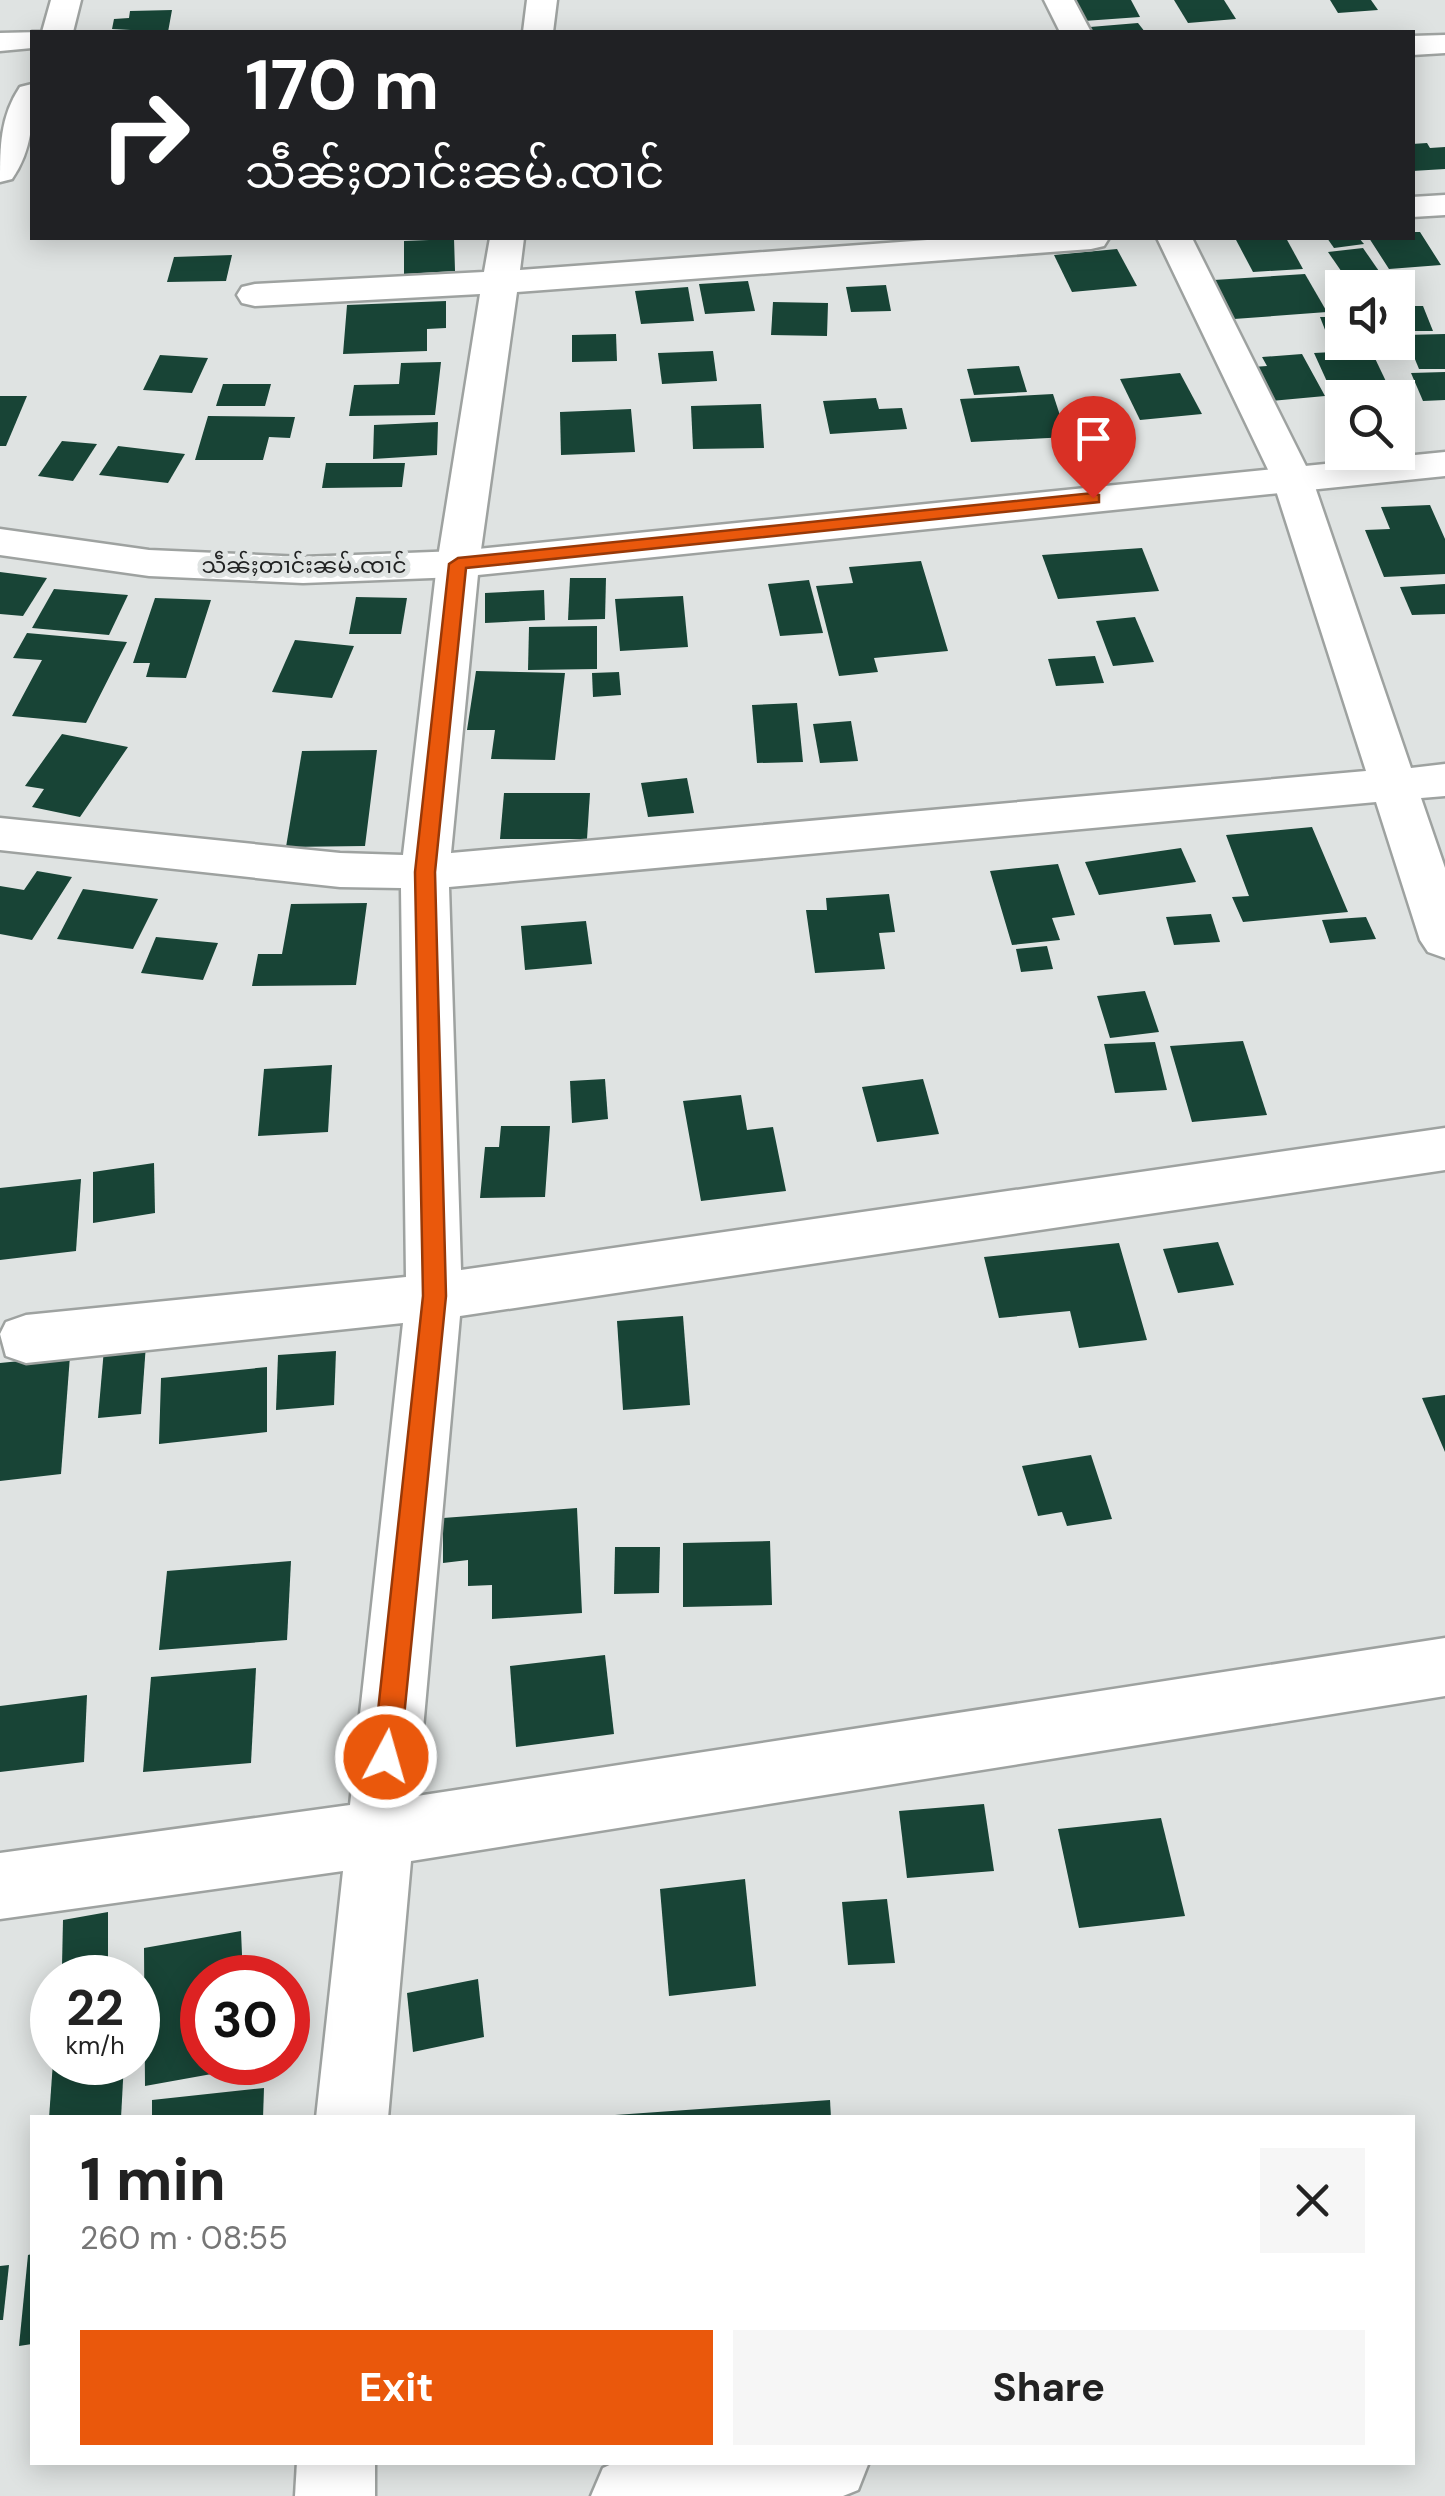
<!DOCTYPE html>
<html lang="en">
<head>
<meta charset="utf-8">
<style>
	body { margin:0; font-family:"DM Sans","Noto Sans Myanmar",sans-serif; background:#f6f6f6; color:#222; height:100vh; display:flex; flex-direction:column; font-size:38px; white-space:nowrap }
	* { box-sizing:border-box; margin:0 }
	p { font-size:32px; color:#767676 }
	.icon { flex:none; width:55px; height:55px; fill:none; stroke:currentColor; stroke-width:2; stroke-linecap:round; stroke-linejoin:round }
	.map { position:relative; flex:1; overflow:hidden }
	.sheet { position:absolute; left:30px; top:2115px; width:1385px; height:350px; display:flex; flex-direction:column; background:#fff; border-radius:0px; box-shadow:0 5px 25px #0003 }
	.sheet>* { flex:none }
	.guide { position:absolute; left:30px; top:30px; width:1385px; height:210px; border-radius:0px; box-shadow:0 5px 25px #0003; background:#202124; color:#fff; overflow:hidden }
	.controls { position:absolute; left:1325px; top:270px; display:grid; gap:20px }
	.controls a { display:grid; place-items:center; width:90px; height:90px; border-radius:0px; background:#fff; box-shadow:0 5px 25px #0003; font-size:50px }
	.speed { position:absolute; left:30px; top:1955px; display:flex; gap:20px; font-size:50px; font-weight:700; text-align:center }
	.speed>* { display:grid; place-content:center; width:130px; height:130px; border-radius:50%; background:#fff; box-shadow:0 5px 25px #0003; line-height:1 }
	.speed small { font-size:25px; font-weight:400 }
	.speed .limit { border:15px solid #d22; background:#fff; color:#111 }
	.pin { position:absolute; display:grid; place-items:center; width:85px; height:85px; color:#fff; margin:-102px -42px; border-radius:50% 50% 50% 0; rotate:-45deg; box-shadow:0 0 10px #0007 }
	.pin .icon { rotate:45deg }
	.me { position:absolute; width:110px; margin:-55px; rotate:6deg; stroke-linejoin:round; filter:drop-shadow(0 0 8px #0008) }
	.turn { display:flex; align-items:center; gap:35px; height:210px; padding:0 50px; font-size:45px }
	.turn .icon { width:130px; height:130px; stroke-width:2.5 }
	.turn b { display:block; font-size:70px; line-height:85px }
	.round { display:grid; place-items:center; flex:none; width:105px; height:105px; border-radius:0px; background:#f6f6f6 }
	.headline { display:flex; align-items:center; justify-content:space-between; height:170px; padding:0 50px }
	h1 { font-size:60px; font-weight:700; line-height:75px }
	.action { display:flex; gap:20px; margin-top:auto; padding:20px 50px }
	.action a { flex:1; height:115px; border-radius:0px; background:#ea580c; color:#fff; font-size:40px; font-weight:700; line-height:115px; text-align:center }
	.action a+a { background:#f6f6f6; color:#222 }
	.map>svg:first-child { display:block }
</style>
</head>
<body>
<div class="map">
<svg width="1445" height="2496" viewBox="0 0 1445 2496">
	<rect width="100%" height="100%" fill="#dfe3e2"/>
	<g fill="#184436">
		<path d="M1073 0H1131L1140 17 1084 21Z"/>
		<path d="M1174 0H1224L1236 19 1188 23Z"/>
		<path d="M1330 0H1371L1378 10 1338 13Z"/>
		<path d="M172 10 168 32 112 29 114 19 129 18 130 11Z"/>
		<path d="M1138 23 1145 32H1093L1090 27Z"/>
		<path d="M1427 143 1430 148 1445 147V169L1412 171V144Z"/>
		<path d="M1412 232H1420L1441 265 1389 269 1369 238H1412Z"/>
		<path d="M1235 238H1286L1303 269 1253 272Z"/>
		<path d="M1327 238H1359L1364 244 1334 248Z"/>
		<path d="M454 239 455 271 404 274V241Z"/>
		<path d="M1363 248 1381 274 1346 278 1328 252Z"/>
		<path d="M1117 249 1137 286 1072 292 1054 255Z"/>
		<path d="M232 255 226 281 167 282 174 257Z"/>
		<path d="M1305 274 1327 312 1234 319 1214 280Z"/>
		<path d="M748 281 755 311 705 314 699 284Z"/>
		<path d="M886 285 891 311 851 312 846 287Z"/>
		<path d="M688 287 694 321 641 324 635 291Z"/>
		<path d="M446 301V328L427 329V351L343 354 347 305Z"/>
		<path d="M773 302 828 303 827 336 771 335Z"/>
		<path d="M1398 306H1423L1433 331H1400L1404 343H1398Z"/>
		<path d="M1320 317H1342V344L1331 345Z"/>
		<path d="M616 334 617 361 572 362V335Z"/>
		<path d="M1445 334V369H1419L1405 335Z"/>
		<path d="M1371 350 1392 394 1334 397 1314 353Z"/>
		<path d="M713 351 717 381 662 384 658 353Z"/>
		<path d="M1302 354 1325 396 1271 401 1253 367 1267 366 1262 357Z"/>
		<path d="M160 355 208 358 192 393 143 390Z"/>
		<path d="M441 362 435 415 349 416 354 385 399 384 401 363Z"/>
		<path d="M1019 366 1027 392 974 395 967 369Z"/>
		<path d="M1445 372V400L1423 401 1411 373Z"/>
		<path d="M1180 373 1202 414 1140 420 1120 379Z"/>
		<path d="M223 384H271L265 406H216Z"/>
		<path d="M1053 394 1067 437 971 442 960 399Z"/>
		<path d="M0 396H27L6 446H0Z"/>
		<path d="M876 398 879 409 902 408 907 429 830 434 823 401Z"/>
		<path d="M761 404 764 448 693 449 691 406Z"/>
		<path d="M631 409 635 452 561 455 560 412Z"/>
		<path d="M208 416 295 417 290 438 269 437 263 460H195Z"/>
		<path d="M438 422 437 455 373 459 374 425Z"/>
		<path d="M62 441 97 444 73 481 38 476Z"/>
		<path d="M118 446 185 454 168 483 99 475Z"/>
		<path d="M326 463H405L402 487 322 488Z"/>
		<path d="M1430 505 1445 539V574L1384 577 1365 530 1390 529 1381 507Z"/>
		<path d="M1142 548 1159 591 1058 599 1042 555Z"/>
		<path d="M921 561 948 651 874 658 878 672 839 676 816 586 853 583 849 567Z"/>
		<path d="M0 572 47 578 23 616 0 614Z"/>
		<path d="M570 578H606L605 619 568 620Z"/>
		<path d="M809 580 823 633 780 636 768 584Z"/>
		<path d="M1445 584V614L1412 615 1400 587Z"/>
		<path d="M54 589 128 595 109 635 32 628Z"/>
		<path d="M544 590 545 620 485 623V593Z"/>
		<path d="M683 596 688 647 620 651 615 599Z"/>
		<path d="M356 597 407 598 401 634H349Z"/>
		<path d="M155 598 211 600 186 678 146 677 150 663H133Z"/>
		<path d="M1135 617 1154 662 1113 666 1096 621Z"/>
		<path d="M597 626V669L528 670 529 627Z"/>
		<path d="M27 633 127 642 86 723 12 716 42 660 13 658Z"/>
		<path d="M295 640 354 646 332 698 272 692Z"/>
		<path d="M1095 656 1104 683 1056 686 1048 659Z"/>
		<path d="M476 671 565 673 555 760 491 759 495 730H467Z"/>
		<path d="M619 672 621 695 593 697 592 673Z"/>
		<path d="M797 703 803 762 757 763 752 705Z"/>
		<path d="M851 721 858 761 820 763 813 724Z"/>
		<path d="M62 734 128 747 80 817 32 807 44 789 25 786Z"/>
		<path d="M377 750 365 846 286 847 302 751Z"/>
		<path d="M687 778 694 813 648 817 641 783Z"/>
		<path d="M504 793H590L587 839H500Z"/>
		<path d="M1312 827 1348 912 1243 922 1232 897 1249 896 1226 835Z"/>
		<path d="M1181 848 1196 882 1099 895 1085 862Z"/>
		<path d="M1058 864 1075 915 1052 918 1060 940 1012 945 990 871Z"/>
		<path d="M37 871 72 877 32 940 0 934V886L24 890Z"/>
		<path d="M83 889 158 899 133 949 57 939Z"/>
		<path d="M889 894 895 932 879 933 885 969 815 973 806 910H827L826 898Z"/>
		<path d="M367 903 356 985 252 986 258 954H282L291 904Z"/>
		<path d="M1211 914 1220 942 1174 945 1166 917Z"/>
		<path d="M1366 917 1376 939 1330 943 1322 920Z"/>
		<path d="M586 921 592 964 525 970 521 926Z"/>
		<path d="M156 937 218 943 203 980 141 973Z"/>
		<path d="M1047 946 1053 969 1021 972 1016 949Z"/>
		<path d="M1145 991 1159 1032 1110 1038 1097 996Z"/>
		<path d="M1243 1041 1267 1115 1192 1122 1170 1046Z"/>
		<path d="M1155 1042 1167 1090 1115 1093 1104 1044Z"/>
		<path d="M332 1065 328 1132 258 1136 264 1069Z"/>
		<path d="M605 1079 608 1119 572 1123 570 1081Z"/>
		<path d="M923 1079 939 1134 877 1142 862 1087Z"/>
		<path d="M741 1095 747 1130 773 1127 786 1191 701 1201 683 1101Z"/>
		<path d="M501 1126H550L545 1197 480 1198 485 1147H499Z"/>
		<path d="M154 1163 155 1213 93 1223V1172Z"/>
		<path d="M81 1179 76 1251 0 1260V1188Z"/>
		<path d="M1218 1242 1234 1285 1178 1293 1163 1249Z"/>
		<path d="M1119 1243 1147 1340 1079 1348 1070 1311 999 1318 984 1257Z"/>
		<path d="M683 1316 690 1405 623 1410 617 1321Z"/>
		<path d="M146 1344 141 1414 98 1418 104 1349Z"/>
		<path d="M336 1351 334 1405 276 1410 278 1355Z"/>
		<path d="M70 1356 61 1474 0 1481V1363Z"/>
		<path d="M267 1367V1432L159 1444 161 1378Z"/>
		<path d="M1445 1395V1452L1422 1398Z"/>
		<path d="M1091 1455 1112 1519 1067 1526 1062 1512 1038 1516 1022 1466Z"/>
		<path d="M577 1508 582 1613 492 1619V1585L468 1586V1560L443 1563V1518Z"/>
		<path d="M770 1541 772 1605 683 1607V1543Z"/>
		<path d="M615 1547H660L659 1593 614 1594Z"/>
		<path d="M291 1561 287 1640 159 1650 167 1571Z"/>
		<path d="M605 1655 614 1734 516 1747 510 1666Z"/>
		<path d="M256 1668 251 1763 143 1772 151 1677Z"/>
		<path d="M87 1695 84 1762 0 1772V1706Z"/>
		<path d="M984 1804 994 1871 907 1878 899 1811Z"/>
		<path d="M1161 1818 1185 1916 1079 1928 1058 1829Z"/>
		<path d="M745 1879 756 1986 669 1996 660 1889Z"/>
		<path d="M887 1899 895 1963 848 1965 842 1902Z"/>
		<path d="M108 1912V1959L62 1966 63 1920Z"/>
		<path d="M241 1931 243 1978H202V2062H245V2068L145 2086 144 1948Z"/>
		<path d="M478 1979 484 2037 413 2052 407 1993Z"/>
		<path d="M53 2062H124L121 2118H49Z"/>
		<path d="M264 2088 263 2118H152V2100Z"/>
		<path d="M830 2100 831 2118H615V2115Z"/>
		<path d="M32 2254V2344L19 2346 28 2255Z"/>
		<path d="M9 2265 3 2320H0V2266Z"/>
	</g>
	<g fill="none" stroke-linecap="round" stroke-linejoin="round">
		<defs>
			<g id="street">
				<path d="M51 0H81L73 32H32V48L0 51V33L42 32Z"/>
				<path d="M527 0H557L553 32H523Z"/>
				<path d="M1044 0H1074L1091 32H1060Z"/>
				<path d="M1445 35V53L1412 55V36Z"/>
				<path d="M32 84C34 118 32 150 12 179L0 182C0 147 0 117 20 87Z"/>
				<path d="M1445 195V215L1412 217V197Z"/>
				<path d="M490 238H524L520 270 954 238H1109L1104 246 1091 249 517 292 479 564 451 853 1366 771 1272 478 1157 238H1192L1312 478 1411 768 1445 764V796L1421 798 1445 868V958L1428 952 1420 940 1376 802 449 887 461 1270 1445 1128V1170L460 1316 417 1796 1445 1638V1696L411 1861 388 2118H316L343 1871 0 1919V1853L350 1805 403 1323 26 1363 6 1356 0 1334 6 1322 26 1315 406 1277 401 888 340 887 0 850V818L340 853 403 855 437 564 480 294 255 306 242 303 237 295 242 287 255 284 484 272Z"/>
				<path d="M297 2462H375V2496H295Z"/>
				<path d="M616 2462H869L858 2490 843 2496H591L603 2468Z"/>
			</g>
			<path id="highway" d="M1445 452V476L458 577 303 583 149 576 0 555V529L149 550 303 557 458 551Z"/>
		</defs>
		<use href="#street" stroke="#9ea2a0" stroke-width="5"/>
		<use href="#highway" stroke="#9ea2a0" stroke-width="5"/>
		<use href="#street" fill="#fff" fill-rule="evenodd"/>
		<use href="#highway" fill="#fff" fill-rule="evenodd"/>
	</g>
	<path fill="#ea580c" stroke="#983908" stroke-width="2.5" d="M1093 493 1099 495V502L466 568 435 872 446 1296 400 1757 396 1766 386 1770 377 1766 373 1757 423 1296 415 872 449 564 458 558Z"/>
	<g text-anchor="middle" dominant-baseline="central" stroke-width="10" stroke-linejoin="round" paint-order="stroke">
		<g font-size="22" fill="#212222" stroke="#dfe3e2">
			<text x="304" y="565">သဵၼ်ႈတၢင်းၼမ်ႉၸၢင်</text>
		</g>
	</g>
</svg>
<div class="controls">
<a><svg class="icon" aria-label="sound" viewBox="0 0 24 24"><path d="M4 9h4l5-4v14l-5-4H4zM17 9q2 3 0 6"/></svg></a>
<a><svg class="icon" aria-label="search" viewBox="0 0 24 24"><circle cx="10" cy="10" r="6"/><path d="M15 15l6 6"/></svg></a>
</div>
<div class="speed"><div>22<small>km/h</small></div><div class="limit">30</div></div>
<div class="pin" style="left:1093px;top:498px;background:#d93025"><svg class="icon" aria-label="arrive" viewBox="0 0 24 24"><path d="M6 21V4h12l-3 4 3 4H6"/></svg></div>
<svg class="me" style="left:386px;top:1757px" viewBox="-20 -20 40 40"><circle r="17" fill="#ea580c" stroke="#fff" stroke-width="3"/><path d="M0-11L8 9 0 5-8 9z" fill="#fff"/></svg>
<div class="guide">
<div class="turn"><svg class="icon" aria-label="right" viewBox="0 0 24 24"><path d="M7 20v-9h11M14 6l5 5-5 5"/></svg><div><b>170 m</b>သဵၼ်ႈတၢင်းၼမ်ႉၸၢင်</div></div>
</div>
<section class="sheet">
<div class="headline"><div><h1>1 min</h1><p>260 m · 08:55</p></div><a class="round"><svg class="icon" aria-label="close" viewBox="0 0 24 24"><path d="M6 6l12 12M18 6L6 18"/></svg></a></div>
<div class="action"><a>Exit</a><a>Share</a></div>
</section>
</div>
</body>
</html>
